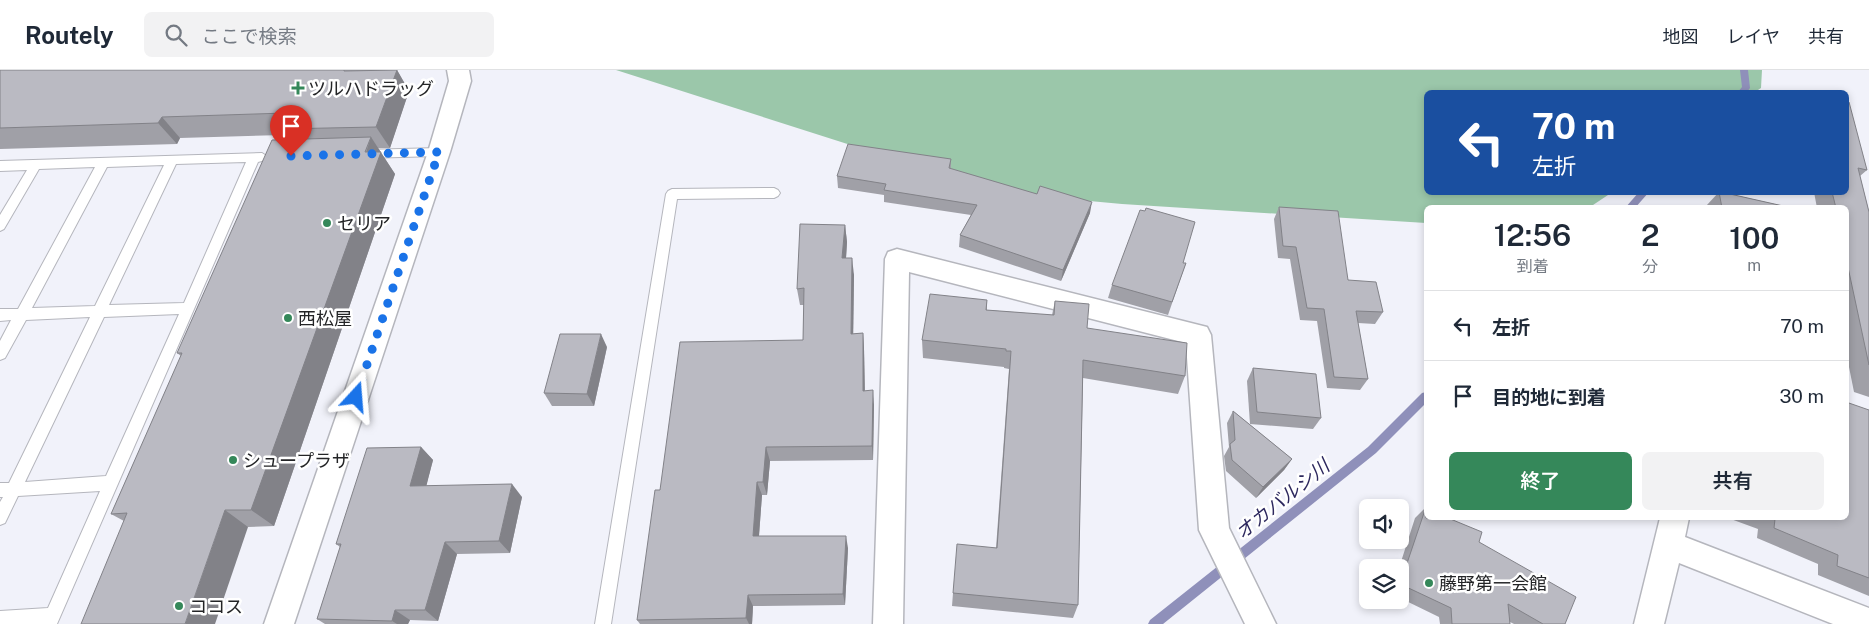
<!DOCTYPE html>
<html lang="ja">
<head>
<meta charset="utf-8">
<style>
	body { margin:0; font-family:"Public Sans","Noto Sans JP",sans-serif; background:#f2f2f3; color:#1f2937; height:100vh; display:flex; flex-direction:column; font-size:19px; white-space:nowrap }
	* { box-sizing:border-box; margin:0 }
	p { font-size:16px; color:#747a83 }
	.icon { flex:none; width:28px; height:28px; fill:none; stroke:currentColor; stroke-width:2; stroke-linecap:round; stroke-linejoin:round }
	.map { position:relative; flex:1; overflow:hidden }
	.details { position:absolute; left:1424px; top:135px; width:425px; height:315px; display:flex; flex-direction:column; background:#fff; border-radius:8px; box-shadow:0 2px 8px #0003 }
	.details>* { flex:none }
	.hud { position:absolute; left:1424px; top:20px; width:425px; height:105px; border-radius:8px; box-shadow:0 2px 8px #0003; background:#1a4fa0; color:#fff; overflow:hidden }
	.tools { position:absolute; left:1359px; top:429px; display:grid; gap:10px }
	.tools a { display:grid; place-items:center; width:50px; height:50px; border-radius:8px; background:#fff; box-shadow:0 2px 8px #0003; font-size:25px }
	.pin { position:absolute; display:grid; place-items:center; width:42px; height:42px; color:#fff; margin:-51px -21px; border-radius:50% 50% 50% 0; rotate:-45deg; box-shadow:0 0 5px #0007 }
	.pin .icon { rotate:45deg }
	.me { position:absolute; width:55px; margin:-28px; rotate:19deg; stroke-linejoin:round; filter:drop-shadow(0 0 4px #0008) }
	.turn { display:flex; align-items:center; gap:18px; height:105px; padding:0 25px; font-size:22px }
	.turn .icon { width:65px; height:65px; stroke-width:2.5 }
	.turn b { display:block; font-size:35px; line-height:42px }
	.eta { display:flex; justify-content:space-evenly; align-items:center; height:85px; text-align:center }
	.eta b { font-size:30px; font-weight:600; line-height:35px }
	.action { display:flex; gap:10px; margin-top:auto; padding:10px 25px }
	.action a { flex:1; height:58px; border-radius:8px; background:#35885a; color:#fff; font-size:20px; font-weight:600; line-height:58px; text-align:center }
	.action a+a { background:#f2f2f3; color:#1f2937 }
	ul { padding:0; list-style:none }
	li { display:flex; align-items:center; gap:15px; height:70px; padding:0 25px; border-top:1px solid #e0e1e3 }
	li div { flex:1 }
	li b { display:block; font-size:19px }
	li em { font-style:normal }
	header { display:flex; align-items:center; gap:30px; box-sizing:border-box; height:70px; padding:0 25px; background:#fff; border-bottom:1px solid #e0e1e3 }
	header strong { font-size:24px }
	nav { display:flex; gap:28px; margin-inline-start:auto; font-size:18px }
	.search { width:350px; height:45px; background:#f2f2f3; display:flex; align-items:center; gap:12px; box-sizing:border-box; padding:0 18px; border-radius:8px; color:#747a83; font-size:19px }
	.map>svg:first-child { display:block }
</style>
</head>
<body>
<header>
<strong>Routely</strong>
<div class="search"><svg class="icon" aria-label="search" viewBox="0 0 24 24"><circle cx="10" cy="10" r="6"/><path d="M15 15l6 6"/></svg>ここで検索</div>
<nav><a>地図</a><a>レイヤ</a><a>共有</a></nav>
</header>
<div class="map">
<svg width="1869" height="554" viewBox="0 0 1869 554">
	<rect width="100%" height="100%" fill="#f1f2fa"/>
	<path fill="#9bc7aa" d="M616 0H1762L1761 18 1755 22H1426V122L1611 123 1590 137 1426 138V153L1122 134 1001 123Z"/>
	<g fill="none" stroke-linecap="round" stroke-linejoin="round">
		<g fill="#8f90ba" fill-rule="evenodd">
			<path d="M1740 0H1748L1750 18 1747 22H1738L1742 17Z"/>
			<path d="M1639 122H1649L1635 138H1625Z"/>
			<path d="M1426 322V333L1376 383 1163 554H1148L1150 550 1368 377 1422 323Z"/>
		</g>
		<defs>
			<g id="lane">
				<path d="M439 78 445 82 439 86 363 88 357 84 363 80Z"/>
				<path d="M262 83 268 87 266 90 258 92 57 554H0V541L48 538 100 421 18 426 5 453 0 455V432L3 427H0V413H9L90 247 26 250 5 288 0 290V271L11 250 0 251V239H18L95 97 39 99 4 159 0 161V145L27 100 0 101V91ZM246 92 184 233 109 235 176 94ZM164 95 95 236 32 238 107 97ZM179 244 106 406 25 412 104 247Z"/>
				<path d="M774 118 778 120 780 123 778 126 774 128 677 129 611 554H595L666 124 668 121 672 119Z"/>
			</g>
			<g id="street">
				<path d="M447 0H469L471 11 450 82 294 554H264L428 82 449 11Z"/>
				<path d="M897 179 1207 257 1211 265 1229 458 1276 554H1245L1199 460 1186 273 909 202 903 554H873L885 189 888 182Z"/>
				<path d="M1660 448H1689L1685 467 1869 538V554H1833L1679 493 1664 554H1634Z"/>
			</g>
		</defs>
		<use href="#lane" stroke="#b5b6bd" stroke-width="2"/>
		<use href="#street" stroke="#b5b6bd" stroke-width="3"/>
		<use href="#lane" fill="#fff" fill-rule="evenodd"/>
		<use href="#street" fill="#fff" fill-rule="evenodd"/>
	</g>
	<g fill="#a0a0a7">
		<path d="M0 0H397L409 21 390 78H378L395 104 274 456 248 457 124 451 111 444 181 286 177 283 287 70 283 65 180 68 177 74 0 79Z"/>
		<path d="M1846 31 1867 100 1860 106 1869 142V327L1854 322 1846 282V138H1817L1814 122H1846Z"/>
		<path d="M951 89V99L1090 143 1061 211 959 177 960 165 971 145 884 132V125L838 118 837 106Z"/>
		<path d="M1719 122H1721L1792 138H1706V136Z"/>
		<path d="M1279 137 1348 210 1383 242 1375 254 1358 253 1368 309 1360 320 1327 318 1317 251 1300 250 1290 189 1278 188 1274 149Z"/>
		<path d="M845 155 847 172 846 188 854 205 853 264 863 263 864 279 865 321 874 335 873 390 770 391 767 425H762L759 466 848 478 845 535 753 536 752 554H640L637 550 660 420 803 270 804 235H800L797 219Z"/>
		<path d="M1183 193H1186L1168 245 1108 228 1112 215Z"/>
		<path d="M987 230V240L1052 245 1055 231 1087 258 1185 306 1178 324 1083 308 1078 535 1073 548 952 536 953 523 996 478 1009 299 1004 298V297L923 288 922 270Z"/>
		<path d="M607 277 594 336H552L544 323Z"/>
		<path d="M1253 298 1321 348 1313 359 1250 354 1247 311Z"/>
		<path d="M1869 340V526L1818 505V494L1757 468 1758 459 1728 448H1846Z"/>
		<path d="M1233 341 1292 389 1284 400 1256 428 1226 401 1224 386 1229 377 1227 353Z"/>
		<path d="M421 377 433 390 426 416 522 427 510 483 457 484 438 551 410 550 408 554H325L317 549 340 477 336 474Z"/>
		<path d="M1426 437 1479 472 1565 554H1514L1510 552V554H1440L1439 547 1400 528V498H1399L1415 448Z"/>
	</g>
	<g fill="#828288">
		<path d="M397 0 409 21 390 78 376 57Z"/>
		<path d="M162 47 180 68 177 74 158 53Z"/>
		<path d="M371 67 395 104 274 456 251 440Z"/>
		<path d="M1092 132 1090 143 1061 211 1063 200Z"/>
		<path d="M845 155 847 172 845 205 842 188Z"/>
		<path d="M852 188 854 205 853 280 851 264Z"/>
		<path d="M863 263 864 279 865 336 863 321Z"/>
		<path d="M601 264 607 277 594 336 587 324Z"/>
		<path d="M873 320 874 335 873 390 872 376Z"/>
		<path d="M421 377 433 390 423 429 410 416Z"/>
		<path d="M766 377 770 391 767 425 763 412Z"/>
		<path d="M1292 389 1284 400 1256 428 1263 417Z"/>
		<path d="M757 412 762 425 758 478 753 466Z"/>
		<path d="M512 414 522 427 510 483 499 471Z"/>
		<path d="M225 440 248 457 215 554H185Z"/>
		<path d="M846 466 848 478 845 535 843 524Z"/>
		<path d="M445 472 457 484 438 551 425 540Z"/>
		<path d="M748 525 753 536 752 554H749L746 548Z"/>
		<path d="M395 540 410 550 408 554H397L392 551Z"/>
	</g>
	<g fill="#babac2" stroke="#828288">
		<path d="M0 0H344V1L397 0 376 57 279 59 286 43 162 47 158 53 0 58Z"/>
		<path d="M1846 31 1847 32H1849L1867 100 1858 98 1869 142V295L1846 188V138H1836L1832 122H1846Z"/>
		<path d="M371 67 365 82H381L251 440H225L185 554H81L127 443 111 444 182 283H177L272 70Z"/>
		<path d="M848 74 951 89 949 98 1037 124 1040 116 1092 132 1063 200 960 165 977 135 884 120 886 114 837 106Z"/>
		<path d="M1719 122H1721L1792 138H1722Z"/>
		<path d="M1279 137 1338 141 1348 210 1376 212 1383 242 1356 241 1368 309 1334 307 1324 239 1307 238 1296 177 1283 176Z"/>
		<path d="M1146 138 1195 152 1183 193H1186L1172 232 1112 215 1140 140 1145 141Z"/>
		<path d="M800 154 845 155 842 188H852L851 264 863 263V321L873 320 872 376 766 377 763 412H757L753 466H846L843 524 748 525 746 548 637 550 655 420H660L680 272 803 270 804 218 797 219Z"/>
		<path d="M930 224 987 230 986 240 1054 245 1055 231 1089 234 1087 258 1187 273 1185 306 1083 290 1078 535 953 523 957 474 997 478 1011 281H1006V279L922 270Z"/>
		<path d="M560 264H601L587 324 544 323Z"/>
		<path d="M1253 298 1316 304 1321 348 1257 342Z"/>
		<path d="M1846 332 1869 340V508L1837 496 1838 485 1774 458 1775 449 1771 448H1846Z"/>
		<path d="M1233 341 1292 389 1263 417 1232 390 1230 374 1235 370Z"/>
		<path d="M421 377 410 416 512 414 499 471 445 472 425 540H395L392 551 317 549 341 474H336L367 378Z"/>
		<path d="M1426 437V448H1448L1482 462 1479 472 1576 527 1565 554H1543L1508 534 1510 554H1452L1451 538 1400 514Z"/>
	</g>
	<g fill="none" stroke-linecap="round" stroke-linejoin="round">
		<path stroke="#1a73e8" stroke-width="9" stroke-dasharray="0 16.2" d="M291 86 439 82 356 327"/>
	</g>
	<g fill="#35885a" stroke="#fff" stroke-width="2">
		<path d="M295.5 10.5h5v5h5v5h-5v5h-5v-5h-5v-5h5z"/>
		<circle cx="327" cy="153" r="5"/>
		<circle cx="288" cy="248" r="5"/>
		<circle cx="233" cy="390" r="5"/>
		<circle cx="1429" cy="513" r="5"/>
		<circle cx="179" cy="536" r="5"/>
	</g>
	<g text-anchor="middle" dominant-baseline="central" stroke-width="5" stroke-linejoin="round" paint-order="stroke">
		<g font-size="18" fill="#242527" stroke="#fff" text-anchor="start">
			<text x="308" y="18">ツルハドラッグ</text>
			<text x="337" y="153">セリア</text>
			<text x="298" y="248">西松屋</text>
			<text x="243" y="390">シュープラザ</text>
			<text x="1439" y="513">藤野第一会館</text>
			<text x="189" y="536">ココス</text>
		</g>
		<g font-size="19" font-style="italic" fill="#2d285e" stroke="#fff">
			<text transform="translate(1282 429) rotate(-39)">オカバルシ川</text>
		</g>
	</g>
</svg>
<div class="tools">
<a><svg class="icon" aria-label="sound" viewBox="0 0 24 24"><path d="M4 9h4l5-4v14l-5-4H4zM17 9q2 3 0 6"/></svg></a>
<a><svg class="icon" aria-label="layers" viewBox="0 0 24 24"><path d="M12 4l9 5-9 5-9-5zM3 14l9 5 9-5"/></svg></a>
</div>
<div class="pin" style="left:291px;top:86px;background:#d93025"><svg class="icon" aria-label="arrive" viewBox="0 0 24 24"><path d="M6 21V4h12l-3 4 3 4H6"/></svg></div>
<svg class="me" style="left:356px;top:327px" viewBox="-20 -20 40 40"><path d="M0-17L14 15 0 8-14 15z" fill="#1a73e8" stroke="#fff" stroke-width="4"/></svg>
<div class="hud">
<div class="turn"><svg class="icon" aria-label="left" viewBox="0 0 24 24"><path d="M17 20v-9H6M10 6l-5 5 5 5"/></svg><div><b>70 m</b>左折</div></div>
</div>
<section class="details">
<div class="eta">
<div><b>12:56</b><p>到着</p></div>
<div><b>2</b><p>分</p></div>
<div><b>100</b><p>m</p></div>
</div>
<ul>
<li><svg class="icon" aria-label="left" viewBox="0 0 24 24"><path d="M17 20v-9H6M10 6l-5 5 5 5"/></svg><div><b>左折</b></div><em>70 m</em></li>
<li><svg class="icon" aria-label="arrive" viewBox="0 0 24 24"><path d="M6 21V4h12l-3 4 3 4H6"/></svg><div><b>目的地に到着</b></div><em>30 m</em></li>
</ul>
<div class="action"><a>終了</a><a>共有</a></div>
</section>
</div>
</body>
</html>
